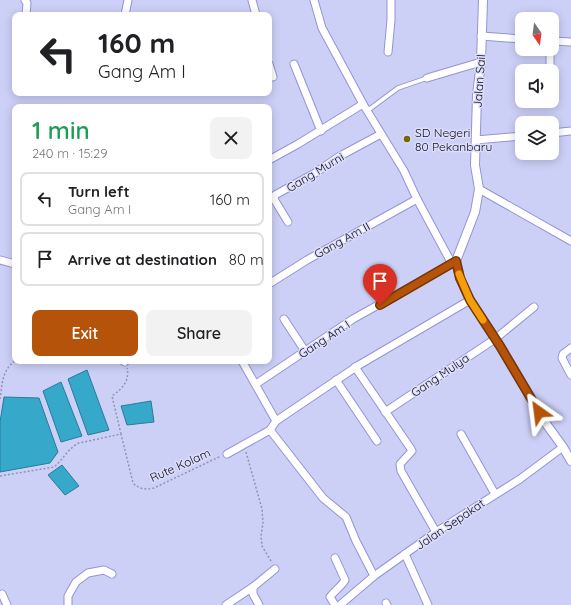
<!DOCTYPE html>
<html lang="en">
<head>
<meta charset="utf-8">
<style>
	body { margin:0; font-family:Quicksand,sans-serif; background:#f2f2f2; color:#202124; height:100vh; display:flex; flex-direction:column; font-size:15px; white-space:nowrap }
	* { box-sizing:border-box; margin:0 }
	p { font-size:13px; color:#757577 }
	.icon { flex:none; width:22px; height:22px; fill:none; stroke:currentColor; stroke-width:2; stroke-linecap:round; stroke-linejoin:round }
	.map { position:relative; flex:1; overflow:hidden }
	.sheet { position:absolute; left:12px; top:104px; width:260px; height:260px; display:flex; flex-direction:column; background:#fff; border-radius:8px; box-shadow:0 2px 10px #0003 }
	.sheet>* { flex:none }
	.guide { position:absolute; left:12px; top:12px; width:260px; height:84px; border-radius:8px; box-shadow:0 2px 10px #0003; background:#fff; color:#202124; overflow:hidden }
	.needle { width:26px; rotate:166deg }
	.buttons { position:absolute; left:515px; top:12px; display:grid; gap:8px }
	.buttons a { display:grid; place-items:center; width:44px; height:44px; border-radius:8px; background:#fff; box-shadow:0 2px 10px #0003; font-size:20px }
	.pin { position:absolute; display:grid; place-items:center; width:34px; height:34px; color:#fff; margin:-41px -17px; border-radius:50% 50% 50% 0; rotate:-45deg; box-shadow:0 0 4px #0007 }
	.pin .icon { rotate:45deg }
	.me { position:absolute; width:44px; margin:-22px; rotate:329deg; stroke-linejoin:round; filter:drop-shadow(0 0 3px #0008) }
	.turn { display:flex; align-items:center; gap:14px; height:84px; padding:0 20px; font-size:18px }
	.turn .icon { width:52px; height:52px; stroke-width:2.5 }
	.turn b { display:block; font-size:28px; line-height:34px }
	.round { display:grid; place-items:center; flex:none; width:42px; height:42px; border-radius:8px; background:#f2f2f2 }
	.summary { display:flex; align-items:center; justify-content:space-between; height:68px; padding:0 20px }
	h1 { font-size:24px; font-weight:600; line-height:30px; color:#1e9e55 }
	.button { display:flex; gap:8px; margin-top:auto; padding:8px 20px }
	.button a { flex:1; height:46px; border-radius:8px; background:#b45309; color:#fff; font-size:16px; font-weight:600; line-height:46px; text-align:center }
	.button a+a { background:#f2f2f2; color:#202124 }
	ul { padding:0; list-style:none }
	li { display:flex; align-items:center; gap:12px; height:54px; margin:0 8px 6px; padding:0 12px; border:2px solid #e0e0e0; border-radius:8px }
	li div { flex:1 }
	li b { display:block; font-size:15px }
	li em { font-style:normal }
	.map>svg:first-child { display:block }
</style>
</head>
<body>
<div class="map">
<svg width="571" height="605" viewBox="0 0 571 605">
	<rect width="100%" height="100%" fill="#ccd0f7"/>
	<g fill="#36a9cb" stroke="#2a7a98">
		<path d="M87 370 109 430 88 435 68 379Z"/>
		<path d="M61 382 82 436 61 442 43 391Z"/>
		<path d="M4 397 39 398 58 452 50 463 0 472V422Z"/>
		<path d="M151 401 154 422 127 425 121 406Z"/>
		<path d="M62 465 79 486 65 495 48 475Z"/>
	</g>
	<g fill="none" stroke-linecap="round" stroke-linejoin="round">
		<defs>
			<path id="service" d="M367 111 398 88 427 78"/>
			<g id="minor">
				<path d="M25 0 27 3 26 15"/>
				<path d="M252 0 256 15"/>
				<path d="M314 0 322 28 363 104 404 171 417 199 452 264"/>
				<path d="M125 15 128 0"/>
				<path d="M481 36 522 39"/>
				<path d="M552 41 571 42"/>
				<path d="M550 49V71"/>
				<path d="M388 52 391 20V0"/>
				<path d="M269 64 273 77"/>
				<path d="M294 64 321 131"/>
				<path d="M427 78 481 62"/>
				<path d="M552 133 571 131"/>
				<path d="M476 140 522 136"/>
				<path d="M269 160 298 144 363 104"/>
				<path d="M479 189 571 241"/>
				<path d="M288 222 274 199 275 195 315 173 340 156 381 134"/>
				<path d="M0 260 15 264"/>
				<path d="M269 284 307 260 417 199"/>
				<path d="M284 319 305 351"/>
				<path d="M571 348 563 354 562 358 571 375"/>
				<path d="M123 361 125 362"/>
				<path d="M242 361 276 421"/>
				<path d="M355 367 411 449 412 451 400 464 401 471 436 532"/>
				<path d="M336 380 377 441"/>
				<path d="M256 384 353 319 455 262"/>
				<path d="M385 412 495 339 534 307"/>
				<path d="M270 430 323 498 346 517 356 541 374 576"/>
				<path d="M461 434 495 494"/>
				<path d="M227 454 270 430 276 421 359 365 470 300"/>
				<path d="M405 554 428 605"/>
				<path d="M2 594 7 605"/>
				<path d="M386 603 387 605"/>
				<path d="M68 605V596L76 582 88 573 104 570 112 574"/>
				<path d="M226 605 253 587"/>
				<path d="M259 605 253 594V587L275 569"/>
				<path d="M335 605 330 597C334 591 342 586 345 580L335 558"/>
				<path d="M340 605 374 576 436 532 520 479 563 447"/>
			</g>
			<path id="tertiary" d="M483 0 481 62 477 95 475 165 479 189 475 212 456 261 460 278 470 300 500 346 547 425 563 447 571 461"/>
		</defs>
		<use href="#service" stroke="#9295d2" stroke-width="5.5"/>
		<use href="#minor" stroke="#9295d2" stroke-width="9"/>
		<use href="#tertiary" stroke="#9295d2" stroke-width="10"/>
		<g stroke="#9193b5" stroke-width="1.5" stroke-dasharray="2 2" stroke-linecap="butt">
			<path d="M0 399C2 385 2 370 15 361"/>
			<path d="M121 434 112 396C122 389 130 381 127 368"/>
			<path d="M246 452 262 509 263 523 261 536 262 546 272 563"/>
			<path d="M0 476 54 467C63 460 68 448 79 443L121 434 133 483C139 489 145 490 154 488L221 456"/>
		</g>
		<use href="#service" stroke="#fff" stroke-width="3.5"/>
		<use href="#minor" stroke="#fff" stroke-width="7"/>
		<use href="#tertiary" stroke="#fff" stroke-width="8"/>
	</g>
	<g fill="none" stroke-linecap="round" stroke-linejoin="round">
		<defs>
			<path id="route" d="M380 305 456 261 460 278 470 300 500 346 539 412"/>
		</defs>
		<use href="#route" stroke="#753606" stroke-width="10"/>
		<use href="#route" stroke="#b45309" stroke-width="7"/>
		<path stroke="#f59e0b" stroke-width="7" d="M459 274 470 300 483 320"/>
	</g>
	<circle fill="#756800" stroke="#dcdef8" stroke-width="1.5" cx="407" cy="139" r="4"/>
	<g text-anchor="middle" dominant-baseline="central" stroke-width="3" stroke-linejoin="round" paint-order="stroke">
		<g font-size="12" fill="#0d0c22" stroke="#dcdef8">
			<text transform="translate(479 81) rotate(-86)">Jalan Sail</text>
			<text transform="translate(315 172) rotate(-31)">Gang Murni</text>
			<text transform="translate(342 240) rotate(-29)">Gang Am II</text>
			<text transform="translate(324 339) rotate(-33)">Gang Am I</text>
			<text transform="translate(440 375) rotate(-34)">Gang Mulya</text>
			<text transform="translate(180 465) rotate(-24)">Rute Kolam</text>
			<text transform="translate(450 524) rotate(-34)">Jalan Sepakat</text>
		</g>
		<g font-size="12" fill="#0d0c22" stroke="#dcdef8" text-anchor="start">
			<text x="415" y="132">SD Negeri<tspan x="415" dy="14">80 Pekanbaru</tspan></text>
		</g>
	</g>
</svg>
<div class="buttons">
<a><svg class="needle" viewBox="-14 -14 28 28"><path d="M0-13l5 13h-10z" fill="#e53935"/><path d="M0 13l5-13h-10z" fill="#757577"/></svg></a>
<a><svg class="icon" aria-label="sound" viewBox="0 0 24 24"><path d="M4 9h4l5-4v14l-5-4H4zM17 9q2 3 0 6"/></svg></a>
<a><svg class="icon" aria-label="layers" viewBox="0 0 24 24"><path d="M12 4l9 5-9 5-9-5zM3 14l9 5 9-5"/></svg></a>
</div>
<div class="pin" style="left:380px;top:305px;background:#d93025"><svg class="icon" aria-label="arrive" viewBox="0 0 24 24"><path d="M6 21V4h12l-3 4 3 4H6"/></svg></div>
<svg class="me" style="left:539px;top:412px" viewBox="-20 -20 40 40"><path d="M0-17L14 15 0 8-14 15z" fill="#b45309" stroke="#fff" stroke-width="4"/></svg>
<div class="guide">
<div class="turn"><svg class="icon" aria-label="left" viewBox="0 0 24 24"><path d="M17 20v-9H6M10 6l-5 5 5 5"/></svg><div><b>160 m</b>Gang Am I</div></div>
</div>
<section class="sheet">
<div class="summary"><div><h1>1 min</h1><p>240 m · 15:29</p></div><a class="round"><svg class="icon" aria-label="close" viewBox="0 0 24 24"><path d="M6 6l12 12M18 6L6 18"/></svg></a></div>
<ul>
<li><svg class="icon" aria-label="left" viewBox="0 0 24 24"><path d="M17 20v-9H6M10 6l-5 5 5 5"/></svg><div><b>Turn left</b><p>Gang Am I</p></div><em>160 m</em></li>
<li><svg class="icon" aria-label="arrive" viewBox="0 0 24 24"><path d="M6 21V4h12l-3 4 3 4H6"/></svg><div><b>Arrive at destination</b></div><em>80 m</em></li>
</ul>
<div class="button"><a>Exit</a><a>Share</a></div>
</section>
</div>
</body>
</html>
